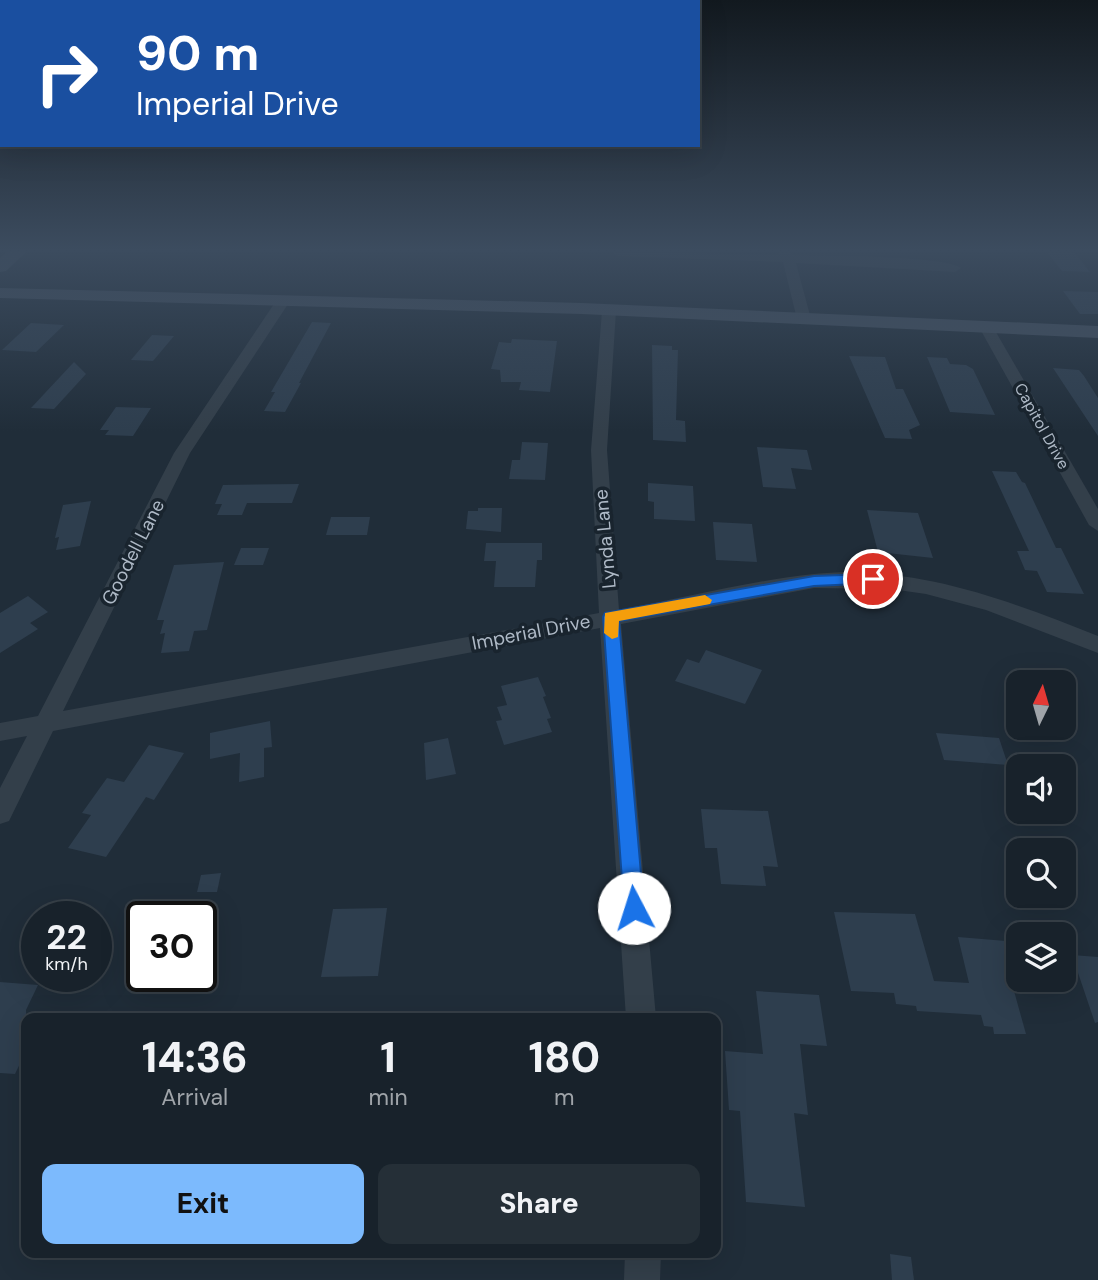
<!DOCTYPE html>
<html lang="en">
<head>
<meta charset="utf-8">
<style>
	body { margin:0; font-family:"DM Sans",sans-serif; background:#252f37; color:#f1f3f6; height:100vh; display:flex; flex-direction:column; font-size:26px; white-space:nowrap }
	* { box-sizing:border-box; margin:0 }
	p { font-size:23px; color:#9fa4a9 }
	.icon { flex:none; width:38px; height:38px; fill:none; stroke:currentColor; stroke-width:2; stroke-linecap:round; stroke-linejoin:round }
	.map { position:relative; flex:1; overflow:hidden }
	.details { position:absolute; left:21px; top:1013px; width:700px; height:245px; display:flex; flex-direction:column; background:#18222b; border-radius:14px; box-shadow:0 7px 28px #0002,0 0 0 2px #363f47 }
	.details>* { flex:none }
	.hud { position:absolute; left:0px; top:0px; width:700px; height:147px; box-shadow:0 7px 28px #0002,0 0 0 2px #363f47; background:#1a4fa0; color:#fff; overflow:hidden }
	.needle { width:46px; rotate:5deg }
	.tools { position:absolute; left:1006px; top:670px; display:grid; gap:14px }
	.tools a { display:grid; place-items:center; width:70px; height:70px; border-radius:14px; background:#18222b; box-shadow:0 7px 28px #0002,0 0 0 2px #363f47; font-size:35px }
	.speed { position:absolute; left:21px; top:901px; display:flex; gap:14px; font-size:35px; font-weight:700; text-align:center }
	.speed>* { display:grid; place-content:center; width:91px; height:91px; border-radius:50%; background:#18222b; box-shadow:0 7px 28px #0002,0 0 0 2px #363f47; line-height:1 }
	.speed small { font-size:18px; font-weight:400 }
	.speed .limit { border:4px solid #111; border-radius:10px; background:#fff; color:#111 }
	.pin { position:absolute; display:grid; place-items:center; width:60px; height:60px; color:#fff; margin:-30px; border:4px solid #fff; border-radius:50%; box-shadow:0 2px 7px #0007 }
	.me { position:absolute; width:77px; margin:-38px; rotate:355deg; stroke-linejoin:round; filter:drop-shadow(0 0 5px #0008) }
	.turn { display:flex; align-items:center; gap:24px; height:147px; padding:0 21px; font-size:32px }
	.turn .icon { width:91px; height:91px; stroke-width:2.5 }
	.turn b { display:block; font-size:49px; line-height:60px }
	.eta { display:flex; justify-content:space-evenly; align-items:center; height:119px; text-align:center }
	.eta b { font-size:42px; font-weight:800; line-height:49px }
	.primary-button { display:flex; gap:14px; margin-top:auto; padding:14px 21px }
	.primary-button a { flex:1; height:80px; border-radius:14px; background:#7cbafd; color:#111; font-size:28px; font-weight:800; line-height:80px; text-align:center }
	.primary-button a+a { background:#252f37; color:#f1f3f6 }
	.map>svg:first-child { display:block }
</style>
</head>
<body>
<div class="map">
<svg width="1098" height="1280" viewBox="0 0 1098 1280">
	<rect width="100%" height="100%" fill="#202d39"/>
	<g fill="#2e3e4e">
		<path d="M1047 252H1074L1090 272 1062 271Z"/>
		<path d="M1063 291 1098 292V314H1080Z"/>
		<path d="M312 322 331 323 299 383H301L285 412 264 411 275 392H271Z"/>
		<path d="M31 323 64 325 36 352 2 350Z"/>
		<path d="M152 335 174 336 153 361 131 360Z"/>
		<path d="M512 339 557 341 550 392 519 390 521 382H501L500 370 491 369 499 342 511 343Z"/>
		<path d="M652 345 672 346V350H678L676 420 685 421 686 442 653 440Z"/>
		<path d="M849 356 885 357 896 389H903L920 425 909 430 912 439 885 438Z"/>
		<path d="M927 357 947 358 950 364 966 365 973 369 995 415 950 412Z"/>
		<path d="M74 362 86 374 54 409 31 408Z"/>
		<path d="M1053 368 1079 370 1084 376 1098 398V436Z"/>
		<path d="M116 407 151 408 133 436 105 435 109 430H100Z"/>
		<path d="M522 442 548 443 545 480 509 479 512 460H520Z"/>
		<path d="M757 447 807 450 812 470 791 468 796 489 763 487Z"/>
		<path d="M992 471 1016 472 1022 482 1025 483 1056 548H1061L1084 594 1047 592 1037 571 1025 570 1017 551H1029Z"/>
		<path d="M648 483 693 486 695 521 654 519V502L648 501Z"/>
		<path d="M299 484 292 503H247L242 515H217L222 504H215L223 485Z"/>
		<path d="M91 501 80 546 56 550 59 537 55 538 63 505Z"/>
		<path d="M478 508H502L501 532 466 529 468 511H478Z"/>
		<path d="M867 510 918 513 933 558 878 552Z"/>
		<path d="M331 517H370L367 535H326Z"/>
		<path d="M713 522 752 524 757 562 716 560Z"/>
		<path d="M486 543H542V560H537L535 587H494L496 561H484Z"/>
		<path d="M241 548H269L263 565H234Z"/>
		<path d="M224 562 207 630 194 631 189 651 161 653 165 633 160 634 164 620H157L174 565Z"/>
		<path d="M28 596 48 612 30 623 38 629 0 653V613Z"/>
		<path d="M706 650 762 670 745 704 675 681 687 659 699 663Z"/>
		<path d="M538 677 546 696 543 697 551 718 547 719 552 732 504 745 496 721 502 720 497 707 507 705 501 686Z"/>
		<path d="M270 721 272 747 264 748V777L239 782 240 753 210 759V733Z"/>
		<path d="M936 733 999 738 1008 765 944 760Z"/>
		<path d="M448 738 456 774 426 780 424 743Z"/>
		<path d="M149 745 184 753 154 800 146 797 106 857 68 848 91 815 82 813 107 778 124 782Z"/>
		<path d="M701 809 768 811 778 867 763 866 766 886 721 884 717 848H705Z"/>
		<path d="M221 873 217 892H197L201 875Z"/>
		<path d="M387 908 378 976 321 977 333 909Z"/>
		<path d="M834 912 915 914 934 981 969 983 958 937 1018 942V967L1007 966 1026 1034H994L993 1027 984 1026 981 1015 917 1011 916 1006 896 1004 894 993 851 991Z"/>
		<path d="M1072 955 1098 957V1022L1095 1023Z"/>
		<path d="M0 982 38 985 26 1010V1051L15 1074 0 1073Z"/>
		<path d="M756 991 819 995 827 1046 800 1044 808 1115 794 1113 805 1207 746 1202 740 1111 729 1110 725 1051 763 1054Z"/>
		<path d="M890 1254 911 1257 914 1280H892Z"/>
	</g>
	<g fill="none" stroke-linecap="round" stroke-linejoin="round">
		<g fill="#333f4a" fill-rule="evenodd">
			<path d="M611 252 779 255 778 252H790L792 255C821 256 944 255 961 268L955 272 796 263 811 319 804 323 797 319 783 262 617 256Z"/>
			<path d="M283 297 290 301 190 453 63 711 599 613 591 450 602 311 609 307 616 311 607 450 619 610C684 598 749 581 814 574 913 564 1008 600 1098 636V653L986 610 926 594 891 589 814 588 621 624 656 1018H626L600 628 53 731 9 821 0 824V788L27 736 0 741V723L38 716 174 453 278 298Z"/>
			<path d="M986 323 993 327 1098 509V531L1089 525 979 327Z"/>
			<path d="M625 1253H661L660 1280H624Z"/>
		</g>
		<g fill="#414e5d" fill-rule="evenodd">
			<path d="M7 252H26L6 271 0 272V258Z"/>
			<path d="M0 288 582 303 1098 326V338L582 314 0 298Z"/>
		</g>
	</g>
	<linearGradient id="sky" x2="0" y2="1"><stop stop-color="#12191f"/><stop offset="0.58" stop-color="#3c4c5f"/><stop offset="1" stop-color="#3c4c5f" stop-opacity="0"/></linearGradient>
	<rect width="1098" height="431" fill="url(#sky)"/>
	<path fill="#1a73e8" stroke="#114b97" stroke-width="2" d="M873 574 879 575V583L814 586 619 621 644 908 641 915 634 918 627 915 624 908 603 617 605 613 814 576Z"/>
	<path fill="#f59e0b" d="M705 595 712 600 710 604 619 621 618 637 612 639 604 633 605 613Z"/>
	<g text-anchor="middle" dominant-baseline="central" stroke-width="7" stroke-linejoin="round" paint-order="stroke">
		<g font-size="16" fill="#aeb9c6" stroke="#19242e">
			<text transform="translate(1042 426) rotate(61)">Capitol Drive</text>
		</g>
		<g font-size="19" fill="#aeb9c6" stroke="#19242e">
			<text transform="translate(605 539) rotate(-95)">Lynda Lane</text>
			<text transform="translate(133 552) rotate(-63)">Goodell Lane</text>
			<text transform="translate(531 632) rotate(-11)">Imperial Drive</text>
		</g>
	</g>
</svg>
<div class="tools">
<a><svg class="needle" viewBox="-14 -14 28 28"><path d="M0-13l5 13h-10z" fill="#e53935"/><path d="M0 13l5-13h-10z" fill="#9fa4a9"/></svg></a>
<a><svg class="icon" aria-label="sound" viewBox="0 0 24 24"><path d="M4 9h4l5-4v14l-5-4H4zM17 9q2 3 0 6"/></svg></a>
<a><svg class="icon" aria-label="search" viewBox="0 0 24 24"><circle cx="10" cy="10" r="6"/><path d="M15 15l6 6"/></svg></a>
<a><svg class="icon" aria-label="layers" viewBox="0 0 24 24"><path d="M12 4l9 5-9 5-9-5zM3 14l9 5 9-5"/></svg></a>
</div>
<div class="speed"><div>22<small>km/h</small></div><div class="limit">30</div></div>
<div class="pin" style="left:873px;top:579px;background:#d93025"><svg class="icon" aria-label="arrive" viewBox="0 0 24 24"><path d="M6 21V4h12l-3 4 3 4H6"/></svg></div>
<svg class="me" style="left:634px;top:908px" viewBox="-20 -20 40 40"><circle r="19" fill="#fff"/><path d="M0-13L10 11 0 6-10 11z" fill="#1a73e8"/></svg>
<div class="hud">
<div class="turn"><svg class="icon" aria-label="right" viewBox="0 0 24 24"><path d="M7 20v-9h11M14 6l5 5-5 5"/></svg><div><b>90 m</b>Imperial Drive</div></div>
</div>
<section class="details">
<div class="eta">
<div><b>14:36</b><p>Arrival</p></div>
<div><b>1</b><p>min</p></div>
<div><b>180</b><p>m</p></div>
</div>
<div class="primary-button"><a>Exit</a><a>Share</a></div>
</section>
</div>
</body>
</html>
